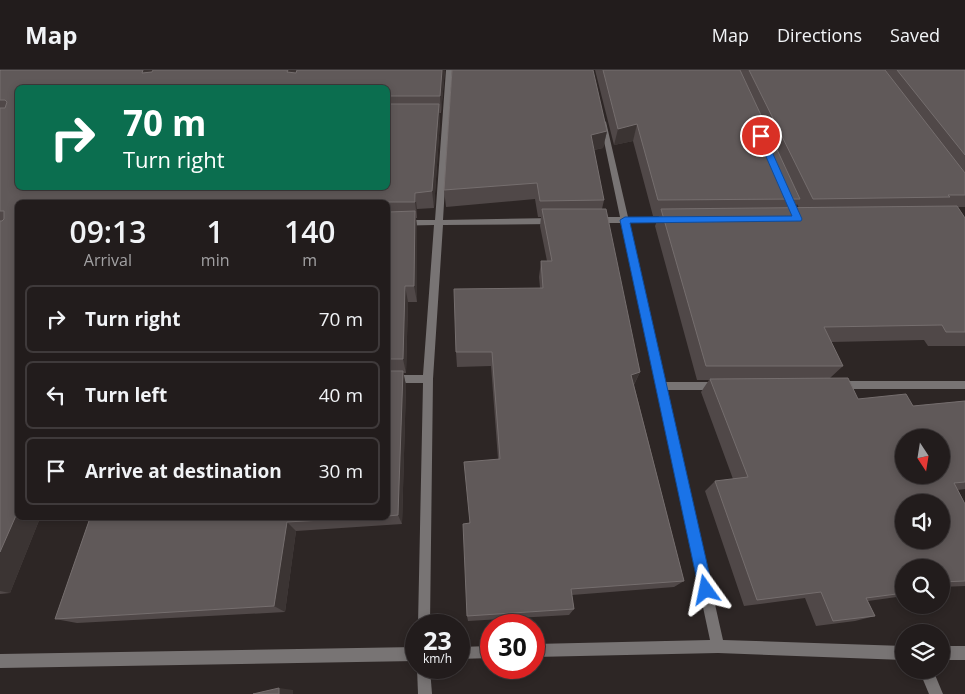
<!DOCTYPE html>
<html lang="en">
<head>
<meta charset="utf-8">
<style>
	body { margin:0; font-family:"Open Sans",sans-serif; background:#2a2525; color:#f1f3f6; height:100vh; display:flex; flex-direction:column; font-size:19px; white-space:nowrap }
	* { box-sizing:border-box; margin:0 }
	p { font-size:16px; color:#a2a1a3 }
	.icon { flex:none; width:28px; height:28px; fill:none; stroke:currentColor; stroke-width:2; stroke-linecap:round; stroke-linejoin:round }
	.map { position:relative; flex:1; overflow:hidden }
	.drawer { position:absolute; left:15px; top:130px; width:375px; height:320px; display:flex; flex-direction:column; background:#221c1c; border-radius:8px; box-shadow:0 2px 8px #0003,0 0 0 1px #3f3a3b }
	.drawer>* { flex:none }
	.banner { position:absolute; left:15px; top:15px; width:375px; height:105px; border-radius:8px; box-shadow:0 2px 8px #0003,0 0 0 1px #3f3a3b; background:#0b6e4f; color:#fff; overflow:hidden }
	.needle { width:32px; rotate:168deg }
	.buttons { position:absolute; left:895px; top:359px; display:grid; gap:10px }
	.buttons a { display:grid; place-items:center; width:55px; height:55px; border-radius:50%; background:#221c1c; box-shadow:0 2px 8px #0003,0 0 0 1px #3f3a3b; font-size:25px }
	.speed { position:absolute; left:405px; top:544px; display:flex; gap:10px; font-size:25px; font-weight:700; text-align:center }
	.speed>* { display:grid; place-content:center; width:65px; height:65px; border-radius:50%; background:#221c1c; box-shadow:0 2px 8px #0003,0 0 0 1px #3f3a3b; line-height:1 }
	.speed small { font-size:12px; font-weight:400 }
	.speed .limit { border:8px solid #d22; background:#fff; color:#111 }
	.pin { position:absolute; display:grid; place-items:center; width:42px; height:42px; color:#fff; margin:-21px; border:2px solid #fff; border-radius:50%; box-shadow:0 1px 5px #0007 }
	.me { position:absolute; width:55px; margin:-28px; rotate:348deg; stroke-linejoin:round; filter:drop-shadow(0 0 4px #0008) }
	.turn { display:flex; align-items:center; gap:18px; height:105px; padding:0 25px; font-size:22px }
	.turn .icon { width:65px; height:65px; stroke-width:2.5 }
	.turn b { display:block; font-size:35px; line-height:42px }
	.eta { display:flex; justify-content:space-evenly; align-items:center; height:85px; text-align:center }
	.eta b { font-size:30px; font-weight:600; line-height:35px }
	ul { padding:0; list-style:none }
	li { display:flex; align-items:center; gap:15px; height:68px; margin:0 10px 8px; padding:0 15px; border:2px solid #3f3a3b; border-radius:8px }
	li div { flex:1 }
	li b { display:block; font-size:19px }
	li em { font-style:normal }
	header { display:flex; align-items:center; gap:30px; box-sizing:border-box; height:70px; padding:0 25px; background:#221c1c; border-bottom:1px solid #3f3a3b }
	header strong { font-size:24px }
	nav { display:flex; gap:28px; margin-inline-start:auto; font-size:18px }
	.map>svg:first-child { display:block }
</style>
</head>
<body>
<header>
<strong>Map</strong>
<nav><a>Map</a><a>Directions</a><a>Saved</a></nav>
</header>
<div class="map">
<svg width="965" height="624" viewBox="0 0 965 624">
	<rect width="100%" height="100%" fill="#2d2625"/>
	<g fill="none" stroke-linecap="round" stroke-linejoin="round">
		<g fill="#787474" fill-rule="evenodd">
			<path d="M446 0H452L443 150 554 148 558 151 554 154 443 155 433 309 430 555H418L423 313H388V305H423L434 155 388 156V150H435Z"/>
			<path d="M603 50 606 52 628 147H669L673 150 669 153H629L665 312H717L721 313 722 316 721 319 717 320H667L723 570 904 576V590L718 583 534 587V574L710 570 621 153H596L592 150 596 147H620L600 52Z"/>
			<path d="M839 311H965V319H839L835 318 834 315 835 312Z"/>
			<path d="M491 576V588L459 589V577Z"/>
			<rect x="941" y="576" width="24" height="14"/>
			<path d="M416 577V591L0 598V584Z"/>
			<path d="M417 598H430L432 624H418Z"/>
			<path d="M919 600H933L943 624H929Z"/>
		</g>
	</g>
	<g fill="#504848" fill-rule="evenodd">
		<path d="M0 0H445L441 43H439L440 51 434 138 417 139V148H416L417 157V232H408L406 303H403L406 315 402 454 296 461 285 542 77 553 55 549 90 448H388V132H18V448H40L10 523 0 524ZM388 18V118H18Z"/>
		<path d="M595 0H965V137H958L965 148V276H928L924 270 831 272 843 296 830 308 858 329 913 336 965 331V419L958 420 965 434V516L941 517V498H904V526L868 531 875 546 855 551 816 556 805 528 744 536 705 421 715 411 733 409 701 322 709 310H697L655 156 659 146H653L633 71 614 75ZM797 134 799 138H795Z"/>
		<path d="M607 61 603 78 594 80 604 130 602 139 640 302 634 315 684 511 674 517 572 525 574 539 569 545 468 551 467 546 469 453 498 389 491 296 457 297 456 282 540 218 539 207 541 191H547L540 156 541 147H538L535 129 446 137 444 120Z"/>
	</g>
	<g fill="#3b3433">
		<path d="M143 0H160L152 18 142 3Z"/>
		<path d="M288 0H298L293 18 287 2Z"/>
		<path d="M442 0H445L441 43 440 26Z"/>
		<path d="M439 34 440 51 434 138 432 121Z"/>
		<path d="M637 54 633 71 614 75 618 59Z"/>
		<path d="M607 61 603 78 588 81 591 65Z"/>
		<path d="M415 123 417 139V148L415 132Z"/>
		<path d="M415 141 417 157V232L414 216Z"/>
		<path d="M405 216 408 232 406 303 403 289Z"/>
		<path d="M403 301 406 315 402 454 398 445Z"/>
		<path d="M640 302 633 316 631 305Z"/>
		<path d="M18 441V448H40L10 523 0 521V482Z"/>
		<path d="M287 452 296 461 285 542 274 536Z"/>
		<path d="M279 618 293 620V624H279Z"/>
	</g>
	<g fill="#605959" stroke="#756e6e" fill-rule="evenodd">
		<path d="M1 0H143L142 3 152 2 153 0H288L287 2 296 3 297 0H442L440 26H388V18H18V118H388V34H439L432 121 415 123V132H18V441L0 482V151H2L4 149V141H0V38H5L7 32 5 30H0V1Z"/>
		<path d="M452 0H593L607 61 591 65 604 130 540 131 537 113 444 120Z"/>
		<path d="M603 0H740L800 129 658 130 637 54 618 59Z"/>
		<path d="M749 0H885L965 103V125H948L950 127 813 129Z"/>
		<path d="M897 0H965V85Z"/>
		<path d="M957 136 965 148V262H946L942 255 824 257 843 296H706L661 139Z"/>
		<path d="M542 139H606L640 302 631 305 684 511 571 519 574 539 467 546 463 454 470 453 464 392 500 389 492 282H456L454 219 543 218 541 191H552Z"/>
		<path d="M415 141 414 216H405L403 289H388V142Z"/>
		<path d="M388 301H403L398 445 388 446Z"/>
		<path d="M848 308 858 329 906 324 913 336 965 331V412L954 413 965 434V511L941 512V498H904V523L866 528 875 546 833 551 821 522 757 530 715 411 748 407 710 309ZM904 368H941V405H904ZM904 432H941V470H904Z"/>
		<path d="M90 448H357L287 452 274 536 55 549Z"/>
		<path d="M279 618V624H253Z"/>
	</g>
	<path fill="#1a73e8" stroke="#114b97" d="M758 64 765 66 802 149 801 151 630 153 713 520 711 525 706 527 701 525 699 520 620 150 625 147 792 146 757 66Z"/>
</svg>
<div class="buttons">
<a><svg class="needle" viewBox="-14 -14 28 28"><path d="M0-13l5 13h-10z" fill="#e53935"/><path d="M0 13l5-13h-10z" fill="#a2a1a3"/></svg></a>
<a><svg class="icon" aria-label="sound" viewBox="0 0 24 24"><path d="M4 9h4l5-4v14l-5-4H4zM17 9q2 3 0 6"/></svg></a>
<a><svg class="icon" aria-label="search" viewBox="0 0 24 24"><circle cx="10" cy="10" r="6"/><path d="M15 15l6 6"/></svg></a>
<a><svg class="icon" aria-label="layers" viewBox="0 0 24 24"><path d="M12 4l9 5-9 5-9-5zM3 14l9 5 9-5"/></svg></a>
</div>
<div class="speed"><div>23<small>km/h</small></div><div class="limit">30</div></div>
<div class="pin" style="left:761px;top:66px;background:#d93025"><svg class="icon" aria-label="arrive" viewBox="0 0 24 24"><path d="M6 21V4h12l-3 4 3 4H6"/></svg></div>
<svg class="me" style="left:706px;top:520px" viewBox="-20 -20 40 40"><path d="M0-17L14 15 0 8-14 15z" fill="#1a73e8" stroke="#fff" stroke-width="4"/></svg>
<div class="banner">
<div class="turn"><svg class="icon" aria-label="right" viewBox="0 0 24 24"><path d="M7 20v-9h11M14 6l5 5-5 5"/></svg><div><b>70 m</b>Turn right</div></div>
</div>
<section class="drawer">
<div class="eta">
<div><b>09:13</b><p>Arrival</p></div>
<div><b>1</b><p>min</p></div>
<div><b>140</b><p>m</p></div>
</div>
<ul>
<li><svg class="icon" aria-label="right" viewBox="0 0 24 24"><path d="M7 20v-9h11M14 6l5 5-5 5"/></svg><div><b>Turn right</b></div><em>70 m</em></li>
<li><svg class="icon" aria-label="left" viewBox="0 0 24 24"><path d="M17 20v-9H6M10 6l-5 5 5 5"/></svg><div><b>Turn left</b></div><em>40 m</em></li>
<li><svg class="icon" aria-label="arrive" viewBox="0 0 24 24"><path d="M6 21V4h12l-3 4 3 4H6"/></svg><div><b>Arrive at destination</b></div><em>30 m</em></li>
</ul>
</section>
</div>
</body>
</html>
